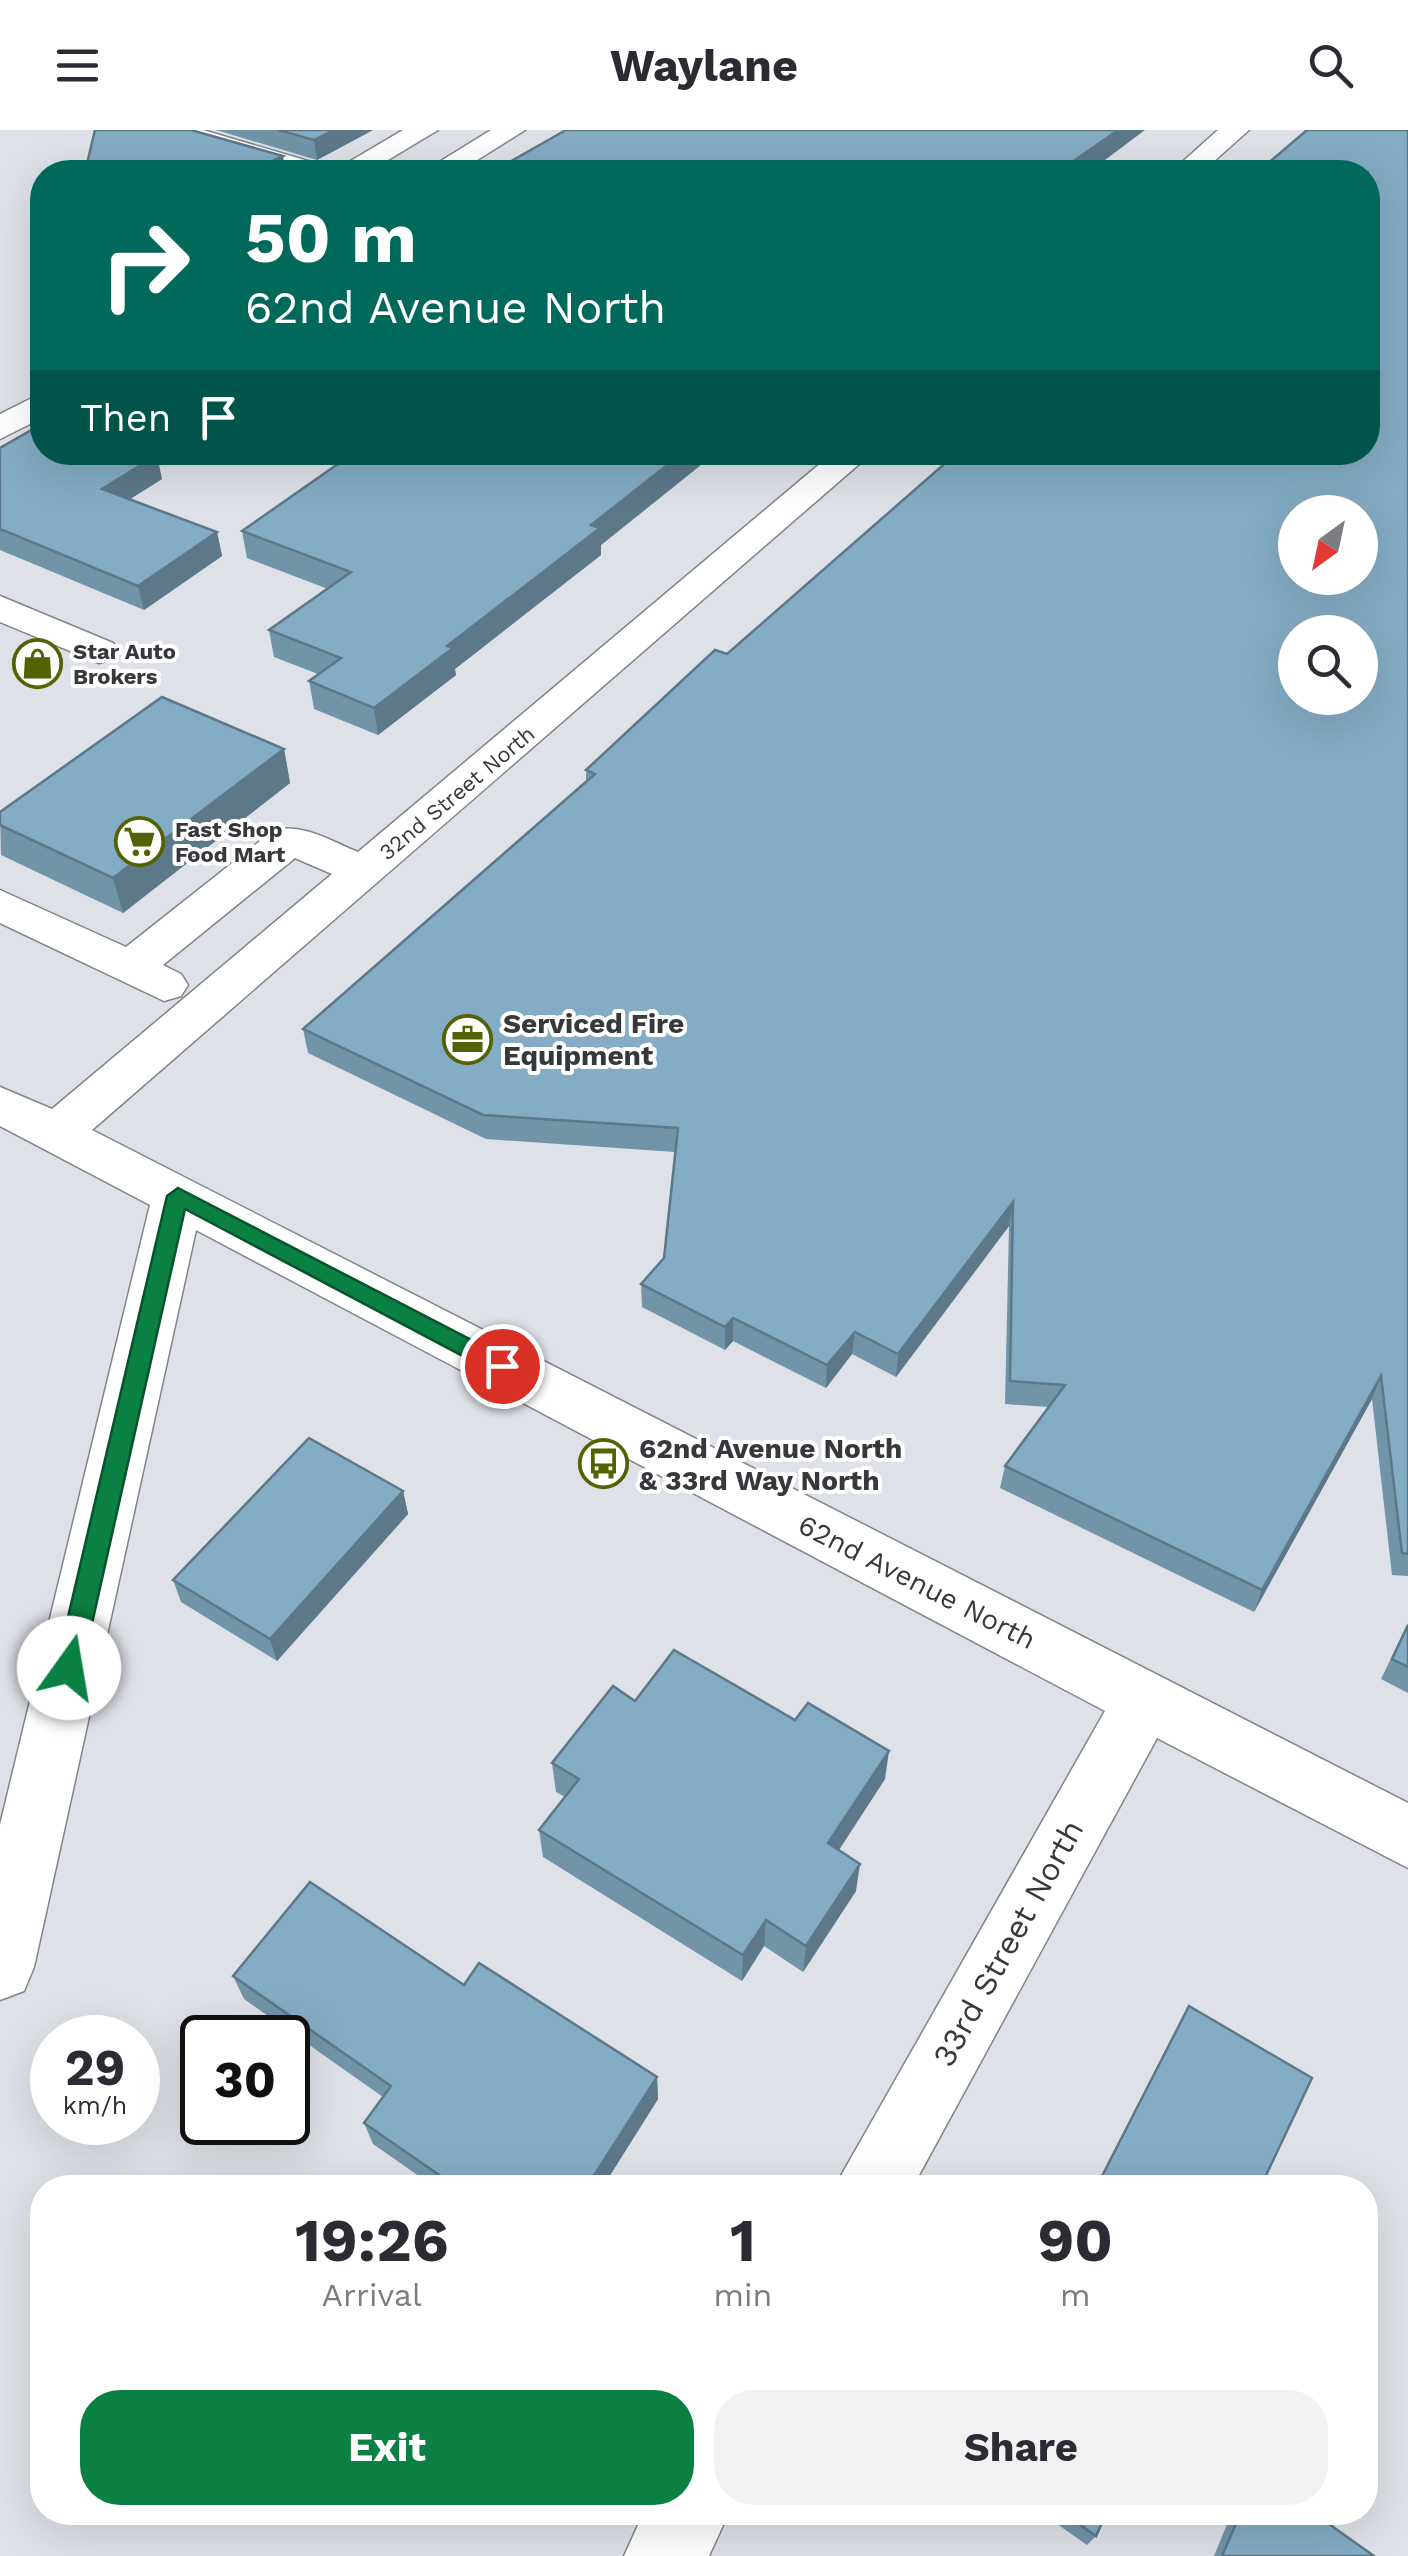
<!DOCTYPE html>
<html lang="en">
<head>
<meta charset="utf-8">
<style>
	body { margin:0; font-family:"Work Sans",sans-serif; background:#f2f2f3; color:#2b2b33; height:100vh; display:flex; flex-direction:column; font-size:38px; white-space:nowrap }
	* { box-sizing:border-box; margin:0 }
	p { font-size:32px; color:#7c7c81 }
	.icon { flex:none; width:55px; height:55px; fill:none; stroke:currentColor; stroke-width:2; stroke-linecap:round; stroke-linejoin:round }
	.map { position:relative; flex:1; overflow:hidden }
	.drawer { position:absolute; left:30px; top:2045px; width:1348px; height:350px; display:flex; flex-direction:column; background:#fff; border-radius:40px; box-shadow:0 10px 40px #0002 }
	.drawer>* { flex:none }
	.banner { position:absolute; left:30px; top:30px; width:1350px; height:305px; border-radius:40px; box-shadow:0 10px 40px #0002; background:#00695c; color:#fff; overflow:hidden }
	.needle { width:65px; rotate:213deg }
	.controls { position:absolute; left:1278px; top:365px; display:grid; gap:20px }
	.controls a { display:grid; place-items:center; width:100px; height:100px; border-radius:50%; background:#fff; box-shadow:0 10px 40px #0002; font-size:50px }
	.speed { position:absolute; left:30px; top:1885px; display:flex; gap:20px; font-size:50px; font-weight:700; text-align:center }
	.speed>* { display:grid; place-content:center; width:130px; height:130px; border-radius:50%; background:#fff; box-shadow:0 10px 40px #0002; line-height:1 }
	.speed small { font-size:25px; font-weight:400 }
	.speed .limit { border:5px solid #111; border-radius:15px; background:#fff; color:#111 }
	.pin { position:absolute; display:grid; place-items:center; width:85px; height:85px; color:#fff; margin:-42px; border:5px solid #fff; border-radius:50%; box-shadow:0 2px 10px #0007 }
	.me { position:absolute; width:110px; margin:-55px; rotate:13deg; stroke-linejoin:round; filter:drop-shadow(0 0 8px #0008) }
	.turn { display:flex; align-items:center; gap:35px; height:210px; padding:0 50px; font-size:45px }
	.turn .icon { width:130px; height:130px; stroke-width:2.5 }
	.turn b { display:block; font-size:70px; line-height:85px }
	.then { display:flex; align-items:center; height:95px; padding:0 50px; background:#0003; gap:20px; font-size:38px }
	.eta { display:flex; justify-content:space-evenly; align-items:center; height:170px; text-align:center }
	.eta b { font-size:60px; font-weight:700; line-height:70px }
	.button { display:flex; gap:20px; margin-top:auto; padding:20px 50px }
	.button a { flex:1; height:115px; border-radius:40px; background:#0b8043; color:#fff; font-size:40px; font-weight:700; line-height:115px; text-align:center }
	.button a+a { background:#f2f2f3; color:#2b2b33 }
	header { display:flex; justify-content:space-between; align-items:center; height:130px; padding:0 50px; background:#fff; font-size:45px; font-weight:700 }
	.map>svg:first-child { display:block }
</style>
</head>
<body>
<header><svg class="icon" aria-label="menu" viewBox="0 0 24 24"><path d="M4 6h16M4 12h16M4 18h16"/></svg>Waylane<svg class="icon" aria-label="search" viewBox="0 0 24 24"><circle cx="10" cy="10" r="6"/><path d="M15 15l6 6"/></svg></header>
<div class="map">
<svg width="1408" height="2426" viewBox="0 0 1408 2426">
	<rect width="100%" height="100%" fill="#dee1e7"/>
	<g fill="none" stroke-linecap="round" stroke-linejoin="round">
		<defs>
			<g id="minor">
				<path d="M159 0H203L325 36 330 42H286L163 6Z"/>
				<path d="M403 0H438L368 42H332Z"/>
				<path d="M491 0H525L458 42H423Z"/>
				<path d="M1218 0H1249L1202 42H1171Z"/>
				<path d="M42 263V288L0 309V284Z"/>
				<path d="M834 322H873L92 1000 1408 1673V1738L1157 1608 912 2058H834L1105 1581 196 1100 34 1837 24 1861 0 1870V1695L150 1075 0 996V957L52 979 332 744 295 728 163 835 181 844 188 855 181 866 164 871 0 793V760L126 817 274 700C303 693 331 711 358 722Z"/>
				<path d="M0 466 113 513 119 521 113 529 99 533 0 492Z"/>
				<path d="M644 2382H729L709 2426H624Z"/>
			</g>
		</defs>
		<use href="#minor" stroke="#818489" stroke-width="3"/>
		<use href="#minor" fill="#fff" fill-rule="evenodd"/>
	</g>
	<g fill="#7294a9">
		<path d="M216 0H373L317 30Z"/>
		<path d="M1408 0V1446L1392 1445 1372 1269 1254 1482 1000 1358 1005 1336 1049 1277 1005 1274 1009 1096 896 1247 852 1224 826 1258 733 1211 725 1220 642 1177 641 1154 664 1128 675 1022 486 1009 308 923 303 899 586 652V640L727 524Z"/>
		<path d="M0 318 162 349 130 369 217 402 222 426 144 480 0 420Z"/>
		<path d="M355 322H717L601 415V425L455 539 456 545 378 605 314 579 309 551 318 544 274 527 269 500 328 459 247 428 242 401Z"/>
		<path d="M284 619 290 653 123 783 1 725 0 682Z"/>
		<path d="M403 1361 408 1384 277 1531 181 1472 173 1450Z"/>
		<path d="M1408 1493V1563L1381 1549Z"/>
		<path d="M635 1571 885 1649 839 1720 856 1761 803 1842 764 1816 742 1851 543 1727 539 1700 565 1667 556 1662 552 1633Z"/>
		<path d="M233 1846 464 1855 657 1947 658 1969 602 2058H436L373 2014 364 1993 383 1967 244 1869Z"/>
		<path d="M1040 2382H1107L1096 2406 1087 2415Z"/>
		<path d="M1232 2382H1312L1374 2426H1214Z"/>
	</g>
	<g fill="#5c7889">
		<path d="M334 0H373L317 30 314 10Z"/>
		<path d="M1118 0H1145L1089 42H1058Z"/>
		<path d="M283 26 286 42H248Z"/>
		<path d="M684 322H717L601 415V425L455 539 456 545 378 605 374 578 591 395Z"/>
		<path d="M157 325 162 349 108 383 102 359Z"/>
		<path d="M217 402 222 426 144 480 138 456Z"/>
		<path d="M284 619 290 653 123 783 113 748Z"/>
		<path d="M1013 1072 1009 1096 896 1247 898 1224Z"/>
		<path d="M733 1188V1211L725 1220V1197Z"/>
		<path d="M855 1202 852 1224 826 1258 827 1235Z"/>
		<path d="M1381 1246 1372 1269 1254 1482 1262 1460Z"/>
		<path d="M403 1361 408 1384 277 1531 270 1509Z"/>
		<path d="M889 1621 885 1649 825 1741 828 1713Z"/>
		<path d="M860 1734 856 1761 803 1842 806 1816Z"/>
		<path d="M766 1790 764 1816 742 1851 743 1825Z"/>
		<path d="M657 1947 658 1969 602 2058H586Z"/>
	</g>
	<g fill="#84acc4" stroke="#5c7889" stroke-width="2.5" fill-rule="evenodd">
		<path d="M95 0H191L283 26 248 42H85Z"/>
		<path d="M278 0H334L314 10Z"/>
		<path d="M566 0H1118L1058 42H492Z"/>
		<path d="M1307 0H1408V1424L1402 1423 1381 1246 1262 1460 1005 1336 1065 1255 1010 1251 1013 1072 898 1224 855 1202 827 1235 733 1188 725 1197 641 1154 664 1128 678 998 483 985 303 899 595 644 586 640 715 520 727 524 958 322H1368V42H1258ZM1295 382H1360V448H1295ZM1295 502H1360V568H1295Z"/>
		<path d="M42 294V322H149L157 325 102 359 217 402 138 456 0 399V318Z"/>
		<path d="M355 322H684L591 395 600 398 447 516 453 518 374 578 309 551 341 528 269 500 351 442 242 401Z"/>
		<path d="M162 567 284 619 113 748 0 695V682Z"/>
		<path d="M309 1308 403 1361 270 1509 173 1450Z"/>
		<path d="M1408 1495V1537L1392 1529Z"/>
		<path d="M674 1520 795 1590 808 1573 889 1621 828 1713 860 1734 806 1816 766 1790 743 1825 539 1700 579 1649 552 1633 613 1556 635 1571Z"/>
		<path d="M310 1752 464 1855 479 1833 657 1947 586 2058H458L364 1993 391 1956 233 1846Z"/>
		<path d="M1189 1876 1312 1948 1260 2058H1096Z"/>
		<path d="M1062 2382H1107L1096 2406Z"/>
		<path d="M1241 2382H1312L1374 2426H1222Z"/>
	</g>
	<path fill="#0b8043" stroke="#07532c" stroke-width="2.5" d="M178 1058 510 1230 513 1236 502 1245 493 1242 185 1079 82 1538 78 1545H60L56 1538 167 1066Z"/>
	<defs>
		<symbol id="shop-ring" viewBox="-11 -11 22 22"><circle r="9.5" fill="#fff" stroke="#546203" stroke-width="1.5"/><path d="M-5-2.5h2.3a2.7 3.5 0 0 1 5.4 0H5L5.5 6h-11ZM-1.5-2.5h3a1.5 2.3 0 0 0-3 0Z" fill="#546203"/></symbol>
		<symbol id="supermarket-ring" viewBox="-11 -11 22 22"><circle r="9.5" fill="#fff" stroke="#546203" stroke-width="1.5"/><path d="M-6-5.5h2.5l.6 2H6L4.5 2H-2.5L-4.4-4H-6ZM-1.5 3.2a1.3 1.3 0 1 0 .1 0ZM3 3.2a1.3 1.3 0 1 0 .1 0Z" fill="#546203"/></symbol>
		<symbol id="office-ring" viewBox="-11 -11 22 22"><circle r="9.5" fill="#fff" stroke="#546203" stroke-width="1.5"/><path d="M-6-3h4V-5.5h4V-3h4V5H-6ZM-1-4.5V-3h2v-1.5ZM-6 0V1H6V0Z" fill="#546203"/></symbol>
		<symbol id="bus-ring" viewBox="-11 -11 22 22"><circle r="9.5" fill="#fff" stroke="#546203" stroke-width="1.5"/><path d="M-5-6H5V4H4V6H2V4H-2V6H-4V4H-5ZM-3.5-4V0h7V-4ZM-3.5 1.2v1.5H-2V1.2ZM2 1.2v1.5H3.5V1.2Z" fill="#546203"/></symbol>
	</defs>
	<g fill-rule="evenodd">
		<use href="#shop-ring" x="10" y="506" width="55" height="55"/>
		<use href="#supermarket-ring" x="112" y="684" width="55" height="55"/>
		<use href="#office-ring" x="440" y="882" width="55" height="55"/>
		<use href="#bus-ring" x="576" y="1306" width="55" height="55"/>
	</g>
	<g text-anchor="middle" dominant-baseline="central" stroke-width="8" stroke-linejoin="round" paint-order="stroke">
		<g font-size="22" font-weight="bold" fill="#37383b" stroke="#fff" text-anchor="start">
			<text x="73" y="521">Star Auto<tspan x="73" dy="25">Brokers</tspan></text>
			<text x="175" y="699">Fast Shop<tspan x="175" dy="25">Food Mart</tspan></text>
		</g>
		<g font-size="22" fill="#37383b" stroke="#fff">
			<text transform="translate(457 663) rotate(-40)">32nd Street North</text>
		</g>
		<g font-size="28" font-weight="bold" fill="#37383b" stroke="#fff" text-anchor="start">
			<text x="503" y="893">Serviced Fire<tspan x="503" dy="32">Equipment</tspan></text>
			<text x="639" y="1318">62nd Avenue North<tspan x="639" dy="32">&amp; 33rd Way North</tspan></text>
		</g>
		<g font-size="28" fill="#37383b" stroke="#fff">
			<text transform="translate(917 1452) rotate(27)">62nd Avenue North</text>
		</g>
		<g font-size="32" fill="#37383b" stroke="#fff">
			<text transform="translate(1008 1813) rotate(-61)">33rd Street North</text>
		</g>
	</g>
</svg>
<div class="controls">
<a><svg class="needle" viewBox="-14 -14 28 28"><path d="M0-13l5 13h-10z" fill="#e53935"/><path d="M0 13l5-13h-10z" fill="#7c7c81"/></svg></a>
<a><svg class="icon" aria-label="search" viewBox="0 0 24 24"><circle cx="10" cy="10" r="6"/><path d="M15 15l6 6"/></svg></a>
</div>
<div class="speed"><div>29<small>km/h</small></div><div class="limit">30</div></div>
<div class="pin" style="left:502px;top:1236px;background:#d93025"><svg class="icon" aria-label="arrive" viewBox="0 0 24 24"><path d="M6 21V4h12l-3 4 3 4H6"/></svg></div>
<svg class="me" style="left:69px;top:1538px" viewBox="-20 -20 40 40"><circle r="19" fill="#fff"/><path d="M0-13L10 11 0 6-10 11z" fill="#0b8043"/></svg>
<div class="banner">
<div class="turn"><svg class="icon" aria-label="right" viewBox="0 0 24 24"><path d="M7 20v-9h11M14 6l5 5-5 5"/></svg><div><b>50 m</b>62nd Avenue North</div></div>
<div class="then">Then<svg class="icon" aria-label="arrive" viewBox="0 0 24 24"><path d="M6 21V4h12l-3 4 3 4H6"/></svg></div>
</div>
<section class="drawer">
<div class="eta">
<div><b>19:26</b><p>Arrival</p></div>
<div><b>1</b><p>min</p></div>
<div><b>90</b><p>m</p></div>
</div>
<div class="button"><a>Exit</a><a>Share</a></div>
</section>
</div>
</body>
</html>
